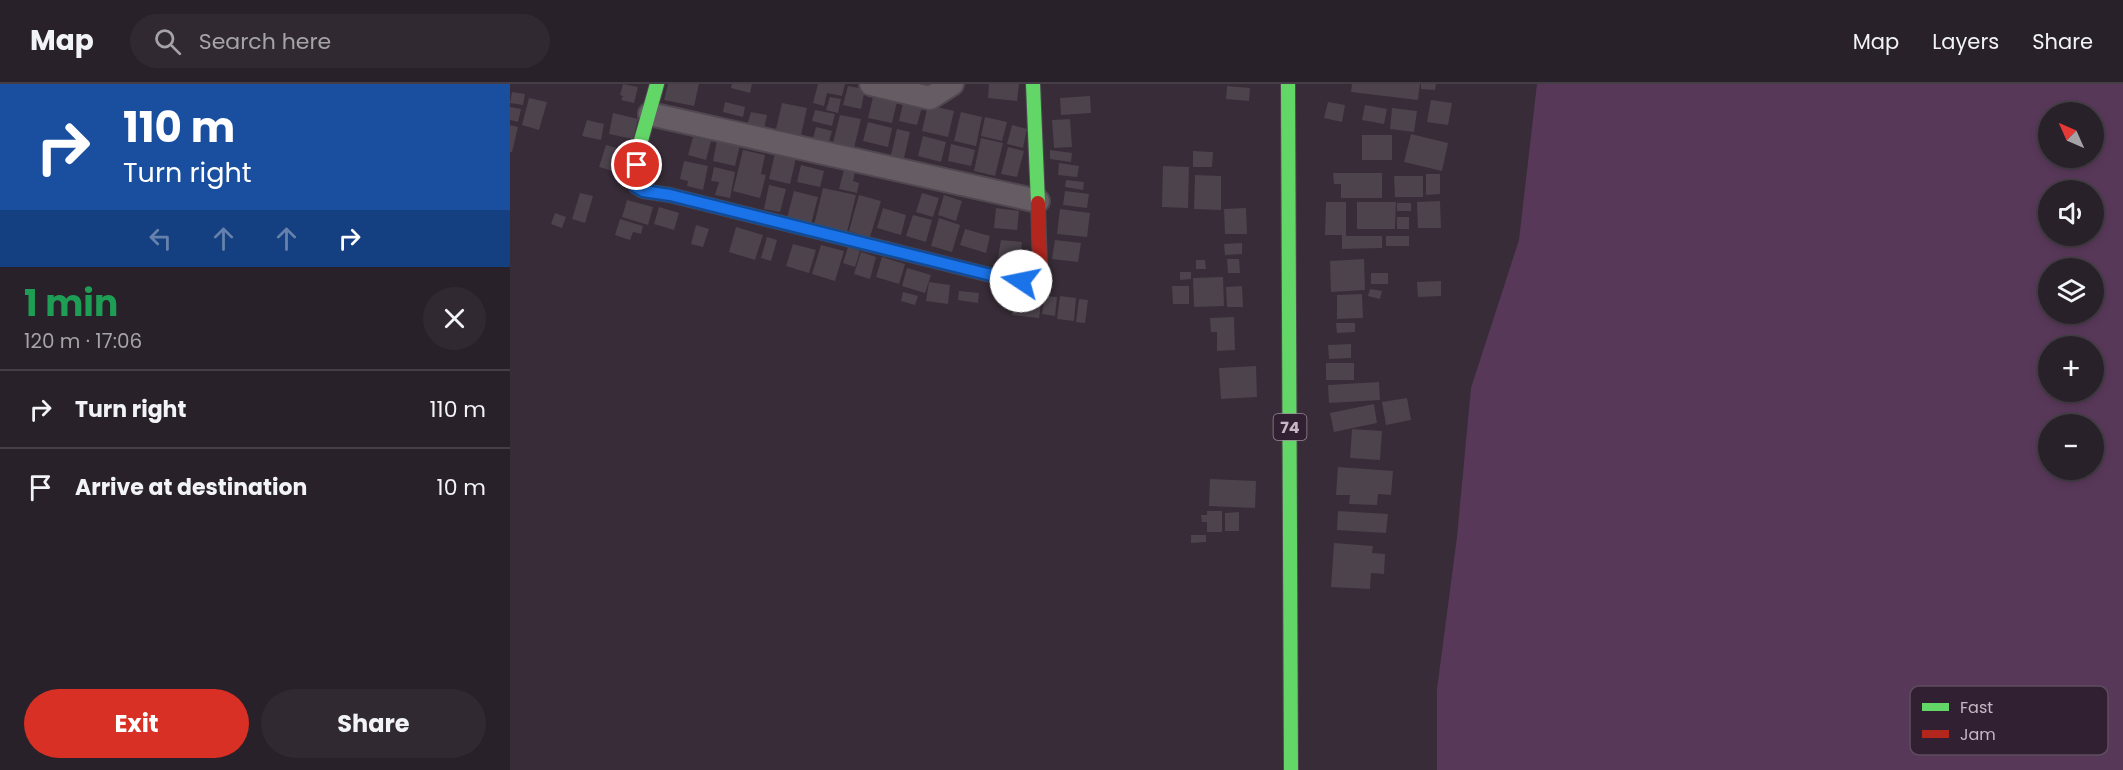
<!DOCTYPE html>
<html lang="en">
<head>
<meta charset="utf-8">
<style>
	body { margin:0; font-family:Poppins,sans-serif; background:#312931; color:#f1f3f6; height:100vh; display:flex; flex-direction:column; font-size:22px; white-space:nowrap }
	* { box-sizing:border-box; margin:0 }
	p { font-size:20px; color:#a5a3a8 }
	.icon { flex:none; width:33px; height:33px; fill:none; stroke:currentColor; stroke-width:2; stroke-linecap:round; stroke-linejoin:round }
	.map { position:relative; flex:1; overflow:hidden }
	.details { display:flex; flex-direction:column; background:#292129; width:510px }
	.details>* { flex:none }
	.hud { background:#1a4fa0; color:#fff; overflow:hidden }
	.needle { width:39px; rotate:315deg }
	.controls { position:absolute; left:1528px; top:18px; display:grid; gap:12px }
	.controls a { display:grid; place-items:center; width:66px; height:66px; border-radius:50%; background:#292129; box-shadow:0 3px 9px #0003,0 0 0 2px #453e46; font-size:30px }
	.pin { position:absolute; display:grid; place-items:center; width:51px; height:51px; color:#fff; margin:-26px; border:3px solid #fff; border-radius:50%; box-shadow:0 2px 6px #0007 }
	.me { position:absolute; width:66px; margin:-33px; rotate:281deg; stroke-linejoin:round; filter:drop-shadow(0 0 4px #0008) }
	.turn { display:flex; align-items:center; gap:21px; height:126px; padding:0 24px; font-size:27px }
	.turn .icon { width:78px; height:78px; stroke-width:2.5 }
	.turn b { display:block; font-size:42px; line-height:51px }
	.lanes { display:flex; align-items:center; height:57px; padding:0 24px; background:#0003; justify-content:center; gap:30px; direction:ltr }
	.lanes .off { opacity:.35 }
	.round { display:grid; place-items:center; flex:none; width:63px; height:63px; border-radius:32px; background:#312931 }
	.summary { display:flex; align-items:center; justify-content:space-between; height:102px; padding:0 24px }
	h1 { font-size:36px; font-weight:700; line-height:45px; color:#1e9e55 }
	.cta { display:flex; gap:12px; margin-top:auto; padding:12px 24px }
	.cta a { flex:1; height:69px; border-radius:36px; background:#d93025; color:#fff; font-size:24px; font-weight:700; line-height:69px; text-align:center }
	.cta a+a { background:#312931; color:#f1f3f6 }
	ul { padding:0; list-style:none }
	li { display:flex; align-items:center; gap:18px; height:78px; padding:0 24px; border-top:2px solid #453e46 }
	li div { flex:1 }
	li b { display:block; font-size:22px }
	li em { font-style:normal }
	header { display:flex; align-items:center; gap:36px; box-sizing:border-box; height:84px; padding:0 30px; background:#292129; border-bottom:2px solid #453e46 }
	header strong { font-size:28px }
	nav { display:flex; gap:33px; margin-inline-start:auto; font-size:21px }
	.search { width:420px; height:54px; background:#312931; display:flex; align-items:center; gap:15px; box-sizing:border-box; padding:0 21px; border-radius:33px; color:#a5a3a8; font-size:22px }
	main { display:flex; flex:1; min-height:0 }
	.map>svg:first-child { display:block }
</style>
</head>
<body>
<header>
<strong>Map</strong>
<div class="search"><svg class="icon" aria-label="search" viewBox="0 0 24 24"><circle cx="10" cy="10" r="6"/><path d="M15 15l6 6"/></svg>Search here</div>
<nav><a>Map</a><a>Layers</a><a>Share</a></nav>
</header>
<main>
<section class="details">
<div class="hud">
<div class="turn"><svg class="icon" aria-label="right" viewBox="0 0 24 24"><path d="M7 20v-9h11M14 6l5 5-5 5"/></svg><div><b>110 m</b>Turn right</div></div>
<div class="lanes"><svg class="icon off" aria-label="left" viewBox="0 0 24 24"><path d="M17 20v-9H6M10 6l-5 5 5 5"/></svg><svg class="icon off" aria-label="ahead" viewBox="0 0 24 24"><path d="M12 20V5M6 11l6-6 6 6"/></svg><svg class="icon off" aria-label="ahead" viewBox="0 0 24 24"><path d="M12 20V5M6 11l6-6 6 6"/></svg><svg class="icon" aria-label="right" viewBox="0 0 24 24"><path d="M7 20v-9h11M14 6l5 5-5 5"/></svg></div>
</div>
<div class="summary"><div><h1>1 min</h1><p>120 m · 17:06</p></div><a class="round"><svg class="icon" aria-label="close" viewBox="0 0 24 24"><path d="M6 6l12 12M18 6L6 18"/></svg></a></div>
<ul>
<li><svg class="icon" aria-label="right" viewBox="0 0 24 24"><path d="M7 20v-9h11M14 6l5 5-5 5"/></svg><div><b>Turn right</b></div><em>110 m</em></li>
<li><svg class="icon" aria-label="arrive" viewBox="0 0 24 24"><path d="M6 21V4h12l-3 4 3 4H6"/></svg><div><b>Arrive at destination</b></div><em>10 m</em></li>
</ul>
<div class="cta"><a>Exit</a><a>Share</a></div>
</section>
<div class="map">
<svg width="1613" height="686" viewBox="0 0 1613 686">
	<rect width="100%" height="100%" fill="#372c37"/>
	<path fill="#583859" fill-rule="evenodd" d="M1027 0H1613V686H927V605L947 453 961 304 1009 156ZM1539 28H1584V74H1539ZM1539 106H1584V152H1539ZM1539 184H1584V230H1539ZM1539 262H1584V308H1539ZM1539 340H1584V386H1539Z"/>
	<g fill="#4c434c">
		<path d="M113 0 128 3 124 19 111 16 113 12 110 11Z"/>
		<path d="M158 0H189L184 22 154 16Z"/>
		<path d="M222 0H242L240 9 221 4Z"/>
		<path d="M308 0H335L332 12 317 9 314 22 303 19Z"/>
		<path d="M479 0H509L507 17 478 14Z"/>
		<path d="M842 0H910L908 16 841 8Z"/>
		<path d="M911 0H926L925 6 911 5Z"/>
		<path d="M338 2 355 5 351 25 333 21Z"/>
		<path d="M717 2 740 4 739 17 716 15Z"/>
		<path d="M2 8 15 10 13 21 0 19Z"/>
		<path d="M580 12 581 29 551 31 550 14Z"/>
		<path d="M320 13 331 15 328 29 316 26Z"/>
		<path d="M363 13 387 18 382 39 358 34Z"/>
		<path d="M19 14 37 18 29 46 12 41Z"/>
		<path d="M921 16 942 19 938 41 917 38Z"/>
		<path d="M215 18 235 23 233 33 213 28Z"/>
		<path d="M818 18 835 21 832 38 814 34Z"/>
		<path d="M272 19 297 24 291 51 266 45Z"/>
		<path d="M393 19 412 23 407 41 389 37Z"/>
		<path d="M418 21 444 27 438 53 412 47Z"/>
		<path d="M855 21 877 25 874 40 852 36Z"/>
		<path d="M0 23 11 25 8 38 0 36Z"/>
		<path d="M882 24 907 27 904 48 880 45Z"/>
		<path d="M305 26 325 30 322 42 302 37Z"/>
		<path d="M241 28 257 31 254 45 237 41Z"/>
		<path d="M451 28 472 33 466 62 444 57Z"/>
		<path d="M103 29 128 35 123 55 99 50Z"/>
		<path d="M330 31 351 35 344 64 323 59Z"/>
		<path d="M475 33 497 38 492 57 471 52Z"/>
		<path d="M560 35 562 63 544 64 542 36Z"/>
		<path d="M77 36 94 40 91 56 72 52Z"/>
		<path d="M358 38 382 44 378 63 353 57Z"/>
		<path d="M0 41 8 43 2 68H0Z"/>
		<path d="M502 41 517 45 513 64 497 60Z"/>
		<path d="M306 43 322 47 319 58 303 54Z"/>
		<path d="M387 45 400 48 394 74 381 71Z"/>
		<path d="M901 50 938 59 932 87 894 78Z"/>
		<rect x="852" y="51" width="30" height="25"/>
		<path d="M413 52 436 58 431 78 408 72Z"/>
		<path d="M183 53 201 57 196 76 178 71Z"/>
		<path d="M471 54 493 59 485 92 464 87Z"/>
		<path d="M207 56 230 61 225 82 203 77Z"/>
		<path d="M441 60 465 66 461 82 438 77Z"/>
		<path d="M96 61 124 69 117 91 89 83Z"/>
		<path d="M498 63 514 67 507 93 491 90Z"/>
		<path d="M233 66 255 71 251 90 256 91 250 114 223 107Z"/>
		<path d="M540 66 562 69 561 78 540 75Z"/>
		<path d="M683 67 703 68 702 83H683Z"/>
		<path d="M265 69 286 74 280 100 259 95Z"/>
		<path d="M174 77 198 82 193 106 177 102 178 97 170 95Z"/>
		<path d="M549 79 569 82 567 93 548 91Z"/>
		<path d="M291 81 314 87 310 103 287 98Z"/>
		<path d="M335 82 346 84 343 97 349 99 347 109 329 105Z"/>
		<path d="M653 82 679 83 678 124 652 123Z"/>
		<path d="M204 83 225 88 220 114 205 111 209 98 201 97Z"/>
		<path d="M823 89H872V114H831V100H824Z"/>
		<path d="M916 90H930V110L916 111Z"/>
		<path d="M685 91 711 92V126L684 125Z"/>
		<path d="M884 92H913V113H885Z"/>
		<path d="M556 96 574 98 573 106 555 103Z"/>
		<path d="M259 101 276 105 270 128 254 125Z"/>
		<path d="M313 104 346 111 337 148 304 141Z"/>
		<path d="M284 107 308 113 301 140 277 134Z"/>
		<path d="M555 107 579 110 577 124 553 121Z"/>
		<path d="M70 109 83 112 75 139 62 135Z"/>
		<path d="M412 109 429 114 423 133 406 128Z"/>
		<path d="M349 111 371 117 360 153 339 147Z"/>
		<path d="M434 111 452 117 446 137 428 131Z"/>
		<path d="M117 116 143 123 138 141 112 133Z"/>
		<path d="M930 117 931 144H908L907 118Z"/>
		<path d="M816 118H836V152H872V164L832 165V151H815Z"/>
		<path d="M847 118H886L885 145H847Z"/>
		<rect x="887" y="119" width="14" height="8"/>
		<path d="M149 123 169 129 164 146 144 140Z"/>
		<path d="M373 124 396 131 391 151 367 144Z"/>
		<path d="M486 124 509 127 507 146 484 144Z"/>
		<path d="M736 124 737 150H715L714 125Z"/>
		<path d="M550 125 580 129 577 153 547 150Z"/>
		<path d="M45 129 56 133 52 144 41 140Z"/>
		<path d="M403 131 422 136 416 158 396 152Z"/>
		<rect x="887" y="133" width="12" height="12"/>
		<path d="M429 134 450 141 442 168 421 162Z"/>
		<path d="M110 135 133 142 131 150 123 148 120 156 105 151Z"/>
		<path d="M186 141 199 145 193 163 181 160Z"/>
		<path d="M226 143 253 151 245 176 219 168Z"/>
		<path d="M455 145 480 152 476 169 450 161Z"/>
		<rect x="876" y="152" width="23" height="10"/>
		<path d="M257 153 267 156 261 177 251 174Z"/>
		<path d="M491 156 512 158 510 176 488 173Z"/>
		<path d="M545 156 571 159 568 178 542 175Z"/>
		<path d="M732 159V170L715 171 714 160Z"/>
		<path d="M283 160 306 166 299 189 276 182Z"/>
		<path d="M311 161 334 167 325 197 302 190Z"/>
		<path d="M338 163 350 167 345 183 333 179Z"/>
		<path d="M351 168 366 173 360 195 344 190Z"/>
		<path d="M372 173 395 180 389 200 366 193Z"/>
		<path d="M717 175H729L730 189H718Z"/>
		<path d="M854 175 855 206 821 208 820 177Z"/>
		<path d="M686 176H695L696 185H686Z"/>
		<path d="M397 184 421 191 415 209 392 202Z"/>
		<path d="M670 188H681V195L670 196Z"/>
		<rect x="861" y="189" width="17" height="11"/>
		<path d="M713 193 714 222 684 223 683 194Z"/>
		<path d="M931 197V212L908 213 907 198Z"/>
		<path d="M419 198 440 201 438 220 416 217Z"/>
		<path d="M662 202H679V220H663Z"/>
		<path d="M732 202 733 223H717L716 203Z"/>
		<path d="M860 205 872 207 870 215 858 212Z"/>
		<path d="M449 207 469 209 468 219 448 216Z"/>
		<path d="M393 208 408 212 405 221 391 217Z"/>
		<path d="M504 209 532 212 529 234 502 231Z"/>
		<path d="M852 210 853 234 827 235V211Z"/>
		<path d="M535 212 547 213 545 232 532 230Z"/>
		<path d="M550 212 566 214 564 237 547 235Z"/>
		<path d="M569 215 578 216 575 239 566 238Z"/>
		<path d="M724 233 725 266 707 267V248H701L700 234Z"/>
		<path d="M826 239H845V248L827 249Z"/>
		<path d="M841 260V274L819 275 818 261Z"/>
		<rect x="816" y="279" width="28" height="17"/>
		<path d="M746 282 747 313 711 315 709 284Z"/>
		<path d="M869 298 870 316 819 319 818 301Z"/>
		<path d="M897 314 901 336 876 341 872 318Z"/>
		<path d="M864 320 867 339 824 348 820 329Z"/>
		<path d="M842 345 872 347 870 376 840 374Z"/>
		<path d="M828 383 883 387 881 411 868 410 867 421 839 420 840 411H826Z"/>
		<path d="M700 395 746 397 745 424 699 422Z"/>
		<path d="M697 427H712V448H697V438H692L691 431H697Z"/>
		<path d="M828 427 878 430 876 449 827 446Z"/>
		<path d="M729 428V447H715V429Z"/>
		<path d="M681 451H696V458L681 459Z"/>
		<path d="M824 459 863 462 862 469 875 470 874 490 861 489 860 505 821 503Z"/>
	</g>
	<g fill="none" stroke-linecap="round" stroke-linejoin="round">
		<defs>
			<g id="street">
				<path d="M361 0 420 14 442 0"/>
				<path d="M140 30 528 117"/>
			</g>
			<g id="fast">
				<path d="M147 0 130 60 126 103 133 107 160 111 377 165"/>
				<path d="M523 0 528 119"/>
				<path d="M778 0 781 686"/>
			</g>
			<path id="jam" d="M377 165 500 196C514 197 523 196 530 183L528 119"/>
		</defs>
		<use href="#street" stroke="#504850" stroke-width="26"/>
		<use href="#fast" stroke="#504850" stroke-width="16"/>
		<use href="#jam" stroke="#504850" stroke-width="16"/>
		<use href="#street" stroke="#655c64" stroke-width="22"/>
		<use href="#fast" stroke="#63d668" stroke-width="14"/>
		<use href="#jam" stroke="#b3261e" stroke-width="14"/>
	</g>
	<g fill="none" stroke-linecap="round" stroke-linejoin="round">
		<defs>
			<path id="route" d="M127 81 126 103 133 107 160 111 477 190 511 197"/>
		</defs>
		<use href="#route" stroke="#114b97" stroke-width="15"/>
		<use href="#route" stroke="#1a73e8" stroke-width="10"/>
	</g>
	<g text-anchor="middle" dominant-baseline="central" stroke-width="6" stroke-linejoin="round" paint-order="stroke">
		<rect fill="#302031" stroke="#9a8a99" stroke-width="1.5" x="763.5" y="330" width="33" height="26" rx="4.5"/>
		<g font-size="16" font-weight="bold" fill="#c7b7c6">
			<text x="780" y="343">74</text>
		</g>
	</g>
	<rect x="1400" y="602" width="198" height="69" rx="9" fill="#302031" stroke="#5d4d5e" stroke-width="1.5"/>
	<rect x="1412" y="619" width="27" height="8" fill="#63d668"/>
	<rect x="1412" y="646" width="27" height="8" fill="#b3261e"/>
	<g font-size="16" fill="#c7b7c6">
		<text x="1450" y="629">Fast</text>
		<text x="1450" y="656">Jam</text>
	</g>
</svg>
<div class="controls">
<a><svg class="needle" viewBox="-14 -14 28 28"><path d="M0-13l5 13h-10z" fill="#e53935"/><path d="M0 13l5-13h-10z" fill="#a5a3a8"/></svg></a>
<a><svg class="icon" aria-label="sound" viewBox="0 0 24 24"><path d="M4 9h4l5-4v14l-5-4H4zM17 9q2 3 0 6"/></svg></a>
<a><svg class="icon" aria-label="layers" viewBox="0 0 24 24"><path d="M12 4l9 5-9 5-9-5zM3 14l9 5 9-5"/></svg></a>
<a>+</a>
<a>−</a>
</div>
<div class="pin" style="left:127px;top:81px;background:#d93025"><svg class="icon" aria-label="arrive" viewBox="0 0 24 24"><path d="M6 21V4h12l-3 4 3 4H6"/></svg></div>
<svg class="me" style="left:511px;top:197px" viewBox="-20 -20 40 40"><circle r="19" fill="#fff"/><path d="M0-13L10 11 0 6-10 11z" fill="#1a73e8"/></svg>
</div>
</main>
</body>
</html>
